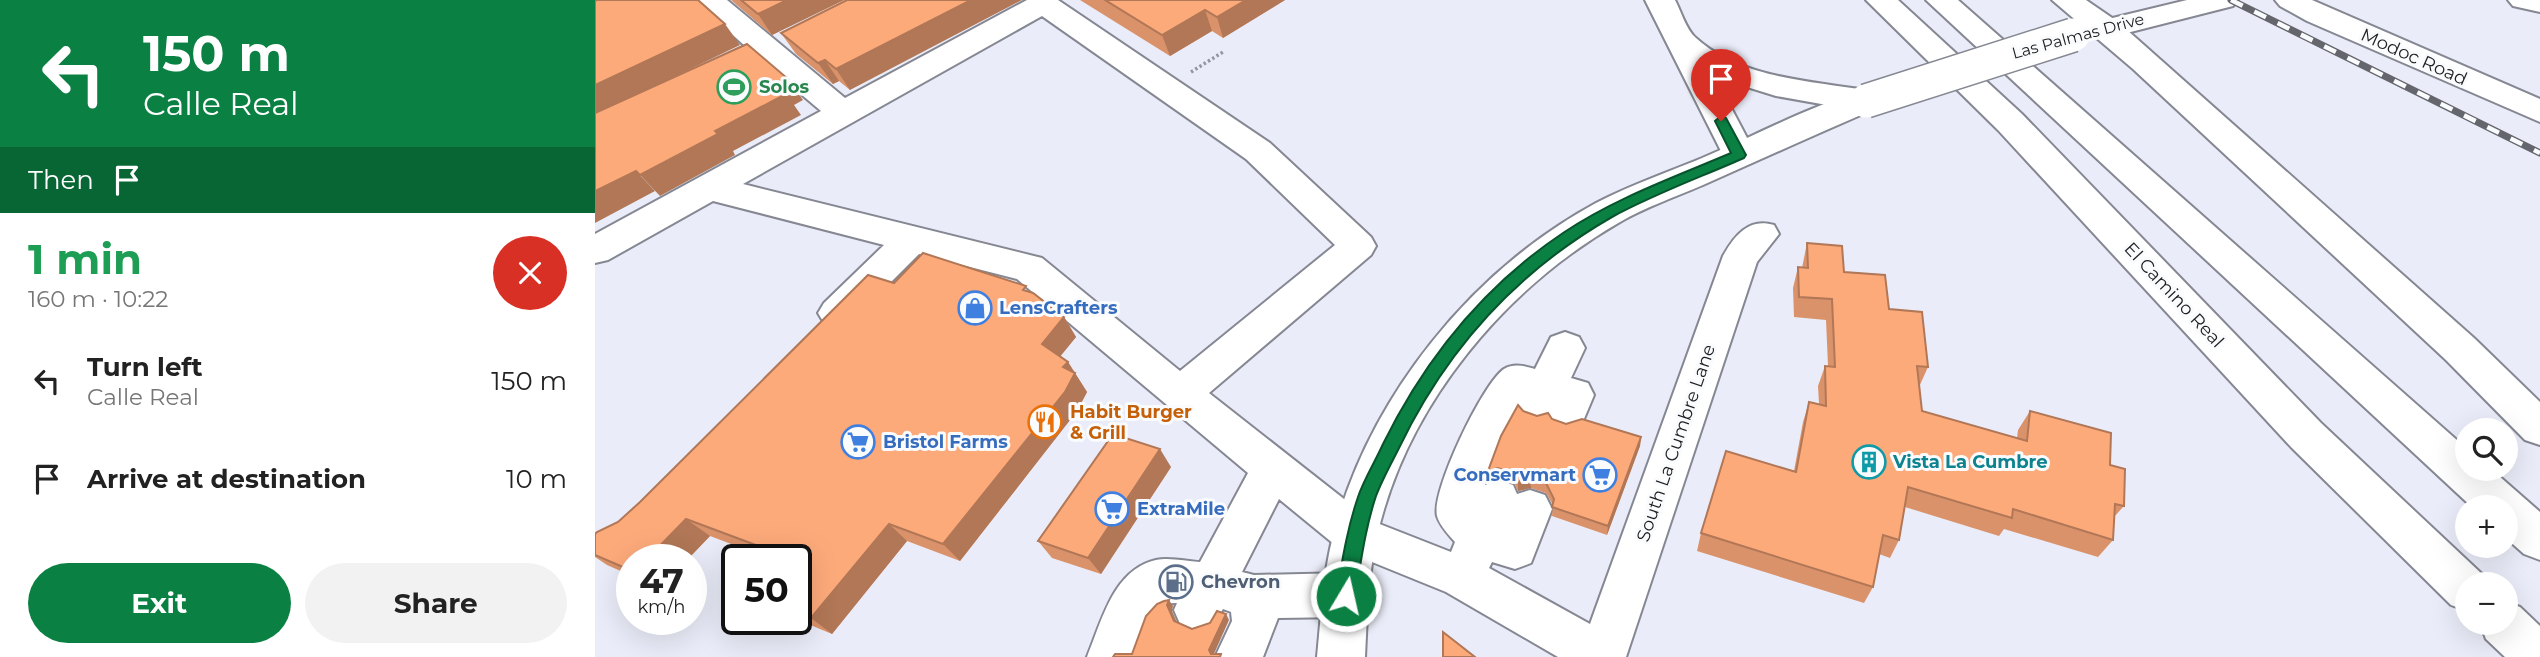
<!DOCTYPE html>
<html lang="en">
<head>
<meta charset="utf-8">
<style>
	body { margin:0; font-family:Montserrat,sans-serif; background:#f2f2f2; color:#222; height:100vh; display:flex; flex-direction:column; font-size:26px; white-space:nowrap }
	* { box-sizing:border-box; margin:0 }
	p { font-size:23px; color:#767676 }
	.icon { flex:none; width:38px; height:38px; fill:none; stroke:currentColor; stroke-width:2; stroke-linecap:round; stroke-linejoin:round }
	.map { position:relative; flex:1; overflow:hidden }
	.side { display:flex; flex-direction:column; background:#fff; width:595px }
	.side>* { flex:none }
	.top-card { background:#0b8043; color:#fff; overflow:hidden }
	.fabs { position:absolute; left:1860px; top:418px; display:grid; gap:14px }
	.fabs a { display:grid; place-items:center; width:63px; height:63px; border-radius:50%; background:#fff; box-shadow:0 7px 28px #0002; font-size:35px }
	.speed { position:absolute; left:21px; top:544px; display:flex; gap:14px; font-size:35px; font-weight:700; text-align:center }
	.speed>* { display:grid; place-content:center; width:91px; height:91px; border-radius:50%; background:#fff; box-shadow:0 7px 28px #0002; line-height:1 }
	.speed small { font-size:18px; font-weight:400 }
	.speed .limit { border:4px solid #111; border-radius:10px; background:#fff; color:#111 }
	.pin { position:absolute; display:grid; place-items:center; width:60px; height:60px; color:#fff; margin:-72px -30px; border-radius:50% 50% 50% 0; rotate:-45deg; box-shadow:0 0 7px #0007 }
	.pin .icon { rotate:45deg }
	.me { position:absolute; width:77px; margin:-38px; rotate:9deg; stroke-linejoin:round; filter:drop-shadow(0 0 5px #0008) }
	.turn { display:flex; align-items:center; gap:24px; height:147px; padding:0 28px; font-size:32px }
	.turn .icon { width:91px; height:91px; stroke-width:2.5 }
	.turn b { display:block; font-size:49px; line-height:60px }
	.then { display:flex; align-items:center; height:66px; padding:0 28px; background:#0003; gap:14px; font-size:26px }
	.round { display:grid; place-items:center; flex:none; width:74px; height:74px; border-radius:37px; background:#f2f2f2 }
	.headline { display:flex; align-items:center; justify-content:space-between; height:119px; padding:0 28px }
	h1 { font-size:42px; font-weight:700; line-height:52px; color:#1e9e55 }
	.primary-button { display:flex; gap:14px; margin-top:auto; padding:14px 28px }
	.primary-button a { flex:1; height:80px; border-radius:42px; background:#0b8043; color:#fff; font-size:28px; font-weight:700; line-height:80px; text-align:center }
	.primary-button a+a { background:#f2f2f2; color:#222 }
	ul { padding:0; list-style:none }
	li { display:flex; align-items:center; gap:21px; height:98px; padding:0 28px }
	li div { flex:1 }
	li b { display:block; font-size:26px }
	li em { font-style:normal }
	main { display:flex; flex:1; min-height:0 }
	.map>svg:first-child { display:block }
</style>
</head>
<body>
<main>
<section class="side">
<div class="top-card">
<div class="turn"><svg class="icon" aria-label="left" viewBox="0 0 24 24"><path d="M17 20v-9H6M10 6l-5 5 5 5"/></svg><div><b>150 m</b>Calle Real</div></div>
<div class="then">Then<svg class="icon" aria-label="arrive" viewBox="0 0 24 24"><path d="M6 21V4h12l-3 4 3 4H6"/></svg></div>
</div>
<div class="headline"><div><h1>1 min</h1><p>160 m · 10:22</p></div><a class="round" style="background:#d93025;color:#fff"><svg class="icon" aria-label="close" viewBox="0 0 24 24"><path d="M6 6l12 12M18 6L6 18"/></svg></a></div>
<ul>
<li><svg class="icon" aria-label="left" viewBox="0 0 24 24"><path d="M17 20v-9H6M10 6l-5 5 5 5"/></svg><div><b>Turn left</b><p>Calle Real</p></div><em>150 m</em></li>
<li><svg class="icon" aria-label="arrive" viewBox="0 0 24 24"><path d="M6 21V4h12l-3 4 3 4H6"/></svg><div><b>Arrive at destination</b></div><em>10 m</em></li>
</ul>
<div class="primary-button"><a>Exit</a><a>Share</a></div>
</section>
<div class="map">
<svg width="1945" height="657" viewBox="0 0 1945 657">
	<rect width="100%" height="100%" fill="#eaedf9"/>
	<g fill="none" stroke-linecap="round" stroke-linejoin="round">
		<defs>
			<g id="minor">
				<path d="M99 0H132L250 98 432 0H463L675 143 776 237 781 246 776 255 614 393 777 521 856 552 860 542C853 534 845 526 842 516 836 491 888 383 909 369 919 363 930 366 940 369L956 337 970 332 984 337 990 348 976 378 993 383 999 395 986 426 972 431 958 426 954 419 943 423 929 418 924 409 904 444 890 485 903 480 918 485 922 494 935 490 950 495 957 509 936 563 920 569 897 562 894 568 995 624 1128 256C1139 236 1154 217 1179 225L1184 234 1162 262 1031 657H963L851 592 745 549 684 499 647 572 659 575 751 573 767 580 774 595 767 610 751 617 683 618 668 657H620L637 621 636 612 628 609 618 626 602 632 586 626 579 610 582 603C553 602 549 634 540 657H492C507 621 518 570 561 560 574 557 591 561 605 562L653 473 422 279 324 254 255 323 242 328 229 323 223 313 229 303 289 245 118 201 13 260 0 263V234L226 111 168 62C148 71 126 88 104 82L99 75 104 68 150 46ZM447 16 651 159 740 245 585 371 447 258 148 184Z"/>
				<path d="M1050 0H1080C1086 11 1091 30 1101 38 1145 78 1215 81 1271 90L1282 94 1287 101 1282 108 1271 112 1181 96 1120 77 1161 155 1156 163 1144 167 1132 163Z"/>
				<path d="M1592 0H1643L1638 6 1512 38 1501 36 1497 29 1501 22Z"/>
				<path d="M1680 0H1717L1945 99V122L1712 21 1685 6Z"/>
				<path d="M1913 0H1945V12L1918 6Z"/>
			</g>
			<path id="major" d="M1271 90 1282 94 1287 101 1282 108C1224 133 1166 159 1108 185 1080 197 1051 207 1025 222 910 288 812 404 782 536 773 575 772 617 770 657H722C726 617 728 575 738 536 774 397 876 271 1001 203 1037 184 1077 171 1114 155 1165 133 1217 105 1271 90Z"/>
			<g id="highway">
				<path d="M1271 0H1303L1427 114 1726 423 1888 575 1893 584H1872V611L1856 605 1696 447 1403 130Z"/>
				<path d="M1331 0H1363L1872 449V469H1896L1945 512V560L1929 554 1911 538V508H1878Z"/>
				<path d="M1457 0H1491L1523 22 1879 338 1945 402V445L1930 440 1851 360 1538 69Z"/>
				<path d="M1911 602 1925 607 1945 626V657H1910L1891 639 1885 623H1911Z"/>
			</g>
		</defs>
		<use href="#minor" stroke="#858892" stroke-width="4"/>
		<use href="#major" stroke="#858892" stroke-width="4"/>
		<use href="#highway" stroke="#858892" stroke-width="4"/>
		<path stroke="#9597a0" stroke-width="3.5" stroke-dasharray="2.5 2.5" stroke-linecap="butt" d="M596 72 628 52"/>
		<use href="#minor" fill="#fff" fill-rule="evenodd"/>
		<use href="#major" fill="#fff" fill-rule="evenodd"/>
		<use href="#highway" fill="#fff" fill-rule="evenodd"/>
		<defs>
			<path id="rail" d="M1636 0 1945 153"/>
		</defs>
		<use href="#rail" stroke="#65666d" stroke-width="7"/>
		<use href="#rail" stroke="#fafbfd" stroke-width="4.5" stroke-dasharray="13" stroke-linecap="butt"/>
		<defs>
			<path id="major-bridge" d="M1271 101 1478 35"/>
		</defs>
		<use href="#major-bridge" stroke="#858892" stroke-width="36" stroke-linecap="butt"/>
		<use href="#major-bridge" stroke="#fff" stroke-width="33"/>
	</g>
	<g fill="#da926a">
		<path d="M136 0H249L177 35Z"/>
		<path d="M252 0 255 90 244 81 238 84 201 54 186 33Z"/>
		<path d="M485 0H690L628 38 617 31 575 56Z"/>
		<path d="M1212 243 1249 272 1294 309 1333 367 1324 387 1327 411 1422 438 1423 430 1435 411 1515 465 1529 506 1519 517 1518 540 1503 557 1409 529 1404 536 1310 507 1304 540 1295 558 1284 554 1278 587 1269 603 1102 551 1106 533 1199 471 1208 422 1214 402 1224 404 1223 386 1230 366H1233L1231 320 1199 317 1198 288 1203 267 1207 268Z"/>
		<path d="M299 283 435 292 469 317 481 337 465 356 473 362 492 392 482 411 365 561 312 541 237 634 201 619V560L160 553 115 536 92 560H37V576L12 565 0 557V534L23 522Z"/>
		<path d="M942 416 957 419 971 424 1046 437 1045 446 1012 535 957 516 958 505 951 493 936 488 923 491 919 483 904 478 894 481Z"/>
		<path d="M576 467 506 574 457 558 443 541Z"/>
	</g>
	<g fill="#b17756">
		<path d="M192 0H249L177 35 163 14Z"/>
		<path d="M376 0H427L255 90 241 69Z"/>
		<path d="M651 0H690L628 38 622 17Z"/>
		<path d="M610 10 617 31 575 56 567 35Z"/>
		<path d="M130 24 145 45 0 115V85Z"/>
		<path d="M230 60 244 81 238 84 223 63Z"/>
		<path d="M193 79 208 100 199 105 206 115 138 151 140 155 65 196 45 175 120 131 181 85Z"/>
		<path d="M41 171 60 191 0 223V191Z"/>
		<path d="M469 317 481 337 460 363 447 344Z"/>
		<path d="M473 362 492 392 482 411 365 561 348 544 468 367Z"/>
		<path d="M1046 437 1045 446 1012 535 1013 526Z"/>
		<path d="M565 449 576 467 506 574 493 558Z"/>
		<path d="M903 468 904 478 894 481 893 471Z"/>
		<path d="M935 478 936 488 923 491V482Z"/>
		<path d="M91 519 115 536 92 560H51Z"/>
		<path d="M294 524 312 541 237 634 216 618Z"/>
		<path d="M574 600 578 606 577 611 584 627 579 621 572 605Z"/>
		<path d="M631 614 634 620 618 656 614 650Z"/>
	</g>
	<g fill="#fdaa7b" stroke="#b17756" stroke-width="2">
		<path d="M2 0H103L130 24 0 85V1Z"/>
		<path d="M146 0H192L163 14Z"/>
		<path d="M252 0H376L241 69 230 60 223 63 186 33Z"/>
		<path d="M510 0H651L622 17 610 10 567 35Z"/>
		<path d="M152 44 193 79 181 85 191 94 120 131 123 134 45 175 41 171 0 191V113Z"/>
		<path d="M1212 243 1247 246 1249 272 1290 275 1294 309 1327 312 1333 367 1322 366 1327 411 1432 441 1435 411 1516 433 1515 465 1530 469 1529 506 1520 504 1518 540 1418 509 1417 518 1313 487 1304 540 1288 535 1278 587 1106 533 1131 451 1201 472 1214 402 1231 406 1230 366 1240 367 1237 299 1204 297 1203 267 1213 268Z"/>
		<path d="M328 253 431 286 428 290 438 293 469 317 447 344 473 362 468 367 480 373 470 392 348 544 294 524 216 618 201 612V560H153L166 547 91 519 51 560H37V571L0 555V534L2 532 23 522 45 502 273 275 299 283Z"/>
		<path d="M923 405 928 411 942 416 953 413 957 419 971 424 987 419 1046 437 1013 526 957 507 959 499 951 483 935 478 923 482 918 473 903 468 893 471 906 436Z"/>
		<path d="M518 434 565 449 493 558 443 541Z"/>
		<path d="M142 572V588L131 584Z"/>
		<path d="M574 600 572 605 579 621 597 629 615 623 622 611 631 614 614 650 616 654H626L625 657H518L520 654H537L551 616 562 604 569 601Z"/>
		<path d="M848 632 880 657H848Z"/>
	</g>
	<path fill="#0b8043" stroke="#07532c" stroke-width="2" d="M1126 116 1131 118 1151 155 1149 158C1106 177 1059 194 1017 217 923 271 851 350 804 448 796 464 787 480 781 496 770 529 766 562 760 596L757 602 751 604 744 602 741 596C747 562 752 529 763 497 769 479 780 462 788 444 830 359 889 286 968 233 1020 198 1080 177 1136 153L1120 121Z"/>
	<defs>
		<symbol id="stadium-ring" viewBox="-11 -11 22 22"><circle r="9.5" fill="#fafbfd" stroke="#2e9e5b" stroke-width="1.5"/><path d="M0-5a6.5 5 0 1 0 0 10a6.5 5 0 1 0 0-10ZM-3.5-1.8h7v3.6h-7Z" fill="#2e9e5b"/></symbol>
		<symbol id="shop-ring" viewBox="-11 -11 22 22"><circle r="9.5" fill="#fafbfd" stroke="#3f7fe0" stroke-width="1.5"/><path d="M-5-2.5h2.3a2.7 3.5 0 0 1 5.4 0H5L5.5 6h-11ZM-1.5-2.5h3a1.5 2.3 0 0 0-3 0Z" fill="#3f7fe0"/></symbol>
		<symbol id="restaurant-ring" viewBox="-11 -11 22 22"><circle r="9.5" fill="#fafbfd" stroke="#e8710a" stroke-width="1.5"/><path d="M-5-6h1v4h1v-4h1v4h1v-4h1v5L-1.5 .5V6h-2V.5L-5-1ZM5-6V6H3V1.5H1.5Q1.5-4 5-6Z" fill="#e8710a"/></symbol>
		<symbol id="supermarket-ring" viewBox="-11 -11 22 22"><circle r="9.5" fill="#fafbfd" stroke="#3f7fe0" stroke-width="1.5"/><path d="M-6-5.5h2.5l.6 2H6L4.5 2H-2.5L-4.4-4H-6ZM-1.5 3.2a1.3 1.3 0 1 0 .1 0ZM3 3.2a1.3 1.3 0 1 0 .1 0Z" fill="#3f7fe0"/></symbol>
		<symbol id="building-ring" viewBox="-11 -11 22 22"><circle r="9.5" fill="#fafbfd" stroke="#0f9aa8" stroke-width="1.5"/><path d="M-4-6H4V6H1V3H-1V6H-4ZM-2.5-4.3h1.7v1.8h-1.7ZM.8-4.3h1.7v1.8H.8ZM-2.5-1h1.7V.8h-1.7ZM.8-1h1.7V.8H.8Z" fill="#0f9aa8"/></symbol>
		<symbol id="fuel-ring" viewBox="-11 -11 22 22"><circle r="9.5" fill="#fafbfd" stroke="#5c6f8a" stroke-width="1.5"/><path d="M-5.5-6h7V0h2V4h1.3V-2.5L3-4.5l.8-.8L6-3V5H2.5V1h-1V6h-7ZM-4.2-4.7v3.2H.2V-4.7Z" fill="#5c6f8a"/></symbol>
	</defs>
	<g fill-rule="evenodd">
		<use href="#stadium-ring" x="120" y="68" width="38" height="38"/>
		<use href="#shop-ring" x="361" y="289" width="38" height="38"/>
		<use href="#restaurant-ring" x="431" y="403" width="38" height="38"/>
		<use href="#supermarket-ring" x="244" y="423" width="38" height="38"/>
		<use href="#building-ring" x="1255" y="443" width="38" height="38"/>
		<use href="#supermarket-ring" x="986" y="456" width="38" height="38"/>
		<use href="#supermarket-ring" x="498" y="490" width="38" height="38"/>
		<use href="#fuel-ring" x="562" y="563" width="38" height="38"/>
	</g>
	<g text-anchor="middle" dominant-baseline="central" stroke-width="6" stroke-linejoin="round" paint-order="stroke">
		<g font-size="16" fill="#1d1e22" stroke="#fafbfd">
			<text transform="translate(1483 36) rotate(-15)">Las Palmas Drive</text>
		</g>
		<g font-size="18" fill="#1d1e22" stroke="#fafbfd">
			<text transform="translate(1819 57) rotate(24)">Modoc Road</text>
			<text transform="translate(1579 295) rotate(47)">El Camino Real</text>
			<text transform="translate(1081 443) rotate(-71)">South La Cumbre Lane</text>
		</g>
		<g font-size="18" font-weight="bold" fill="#27864d" stroke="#fafbfd" text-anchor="start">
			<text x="164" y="87">Solos</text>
		</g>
		<g font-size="18" font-weight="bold" fill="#366cbe" stroke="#fafbfd" text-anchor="start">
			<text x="404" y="308">LensCrafters</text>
			<text x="288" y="442">Bristol Farms</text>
			<text x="981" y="475" text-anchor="end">Conservmart</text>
			<text x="542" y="509">ExtraMile</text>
		</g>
		<g font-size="18" font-weight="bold" fill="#c56008" stroke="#fafbfd" text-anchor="start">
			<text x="475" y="412">Habit Burger<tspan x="475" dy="21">&amp; Grill</tspan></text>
		</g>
		<g font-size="18" font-weight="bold" fill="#0d838f" stroke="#fafbfd" text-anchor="start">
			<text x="1298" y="462">Vista La Cumbre</text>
		</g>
		<g font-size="18" font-weight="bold" fill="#4e5e75" stroke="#fafbfd" text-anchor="start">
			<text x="606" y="582">Chevron</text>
		</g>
	</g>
</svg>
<div class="fabs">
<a><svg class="icon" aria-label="search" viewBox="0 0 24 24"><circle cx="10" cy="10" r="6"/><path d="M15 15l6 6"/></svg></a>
<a>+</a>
<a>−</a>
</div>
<div class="speed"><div>47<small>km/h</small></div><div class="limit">50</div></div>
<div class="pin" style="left:1126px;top:121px;background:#d93025"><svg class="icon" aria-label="arrive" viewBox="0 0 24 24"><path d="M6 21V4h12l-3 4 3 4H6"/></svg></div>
<svg class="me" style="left:751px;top:596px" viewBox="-20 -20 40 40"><circle r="17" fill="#0b8043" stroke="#fff" stroke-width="3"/><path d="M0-11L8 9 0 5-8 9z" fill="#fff"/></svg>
</div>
</main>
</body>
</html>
